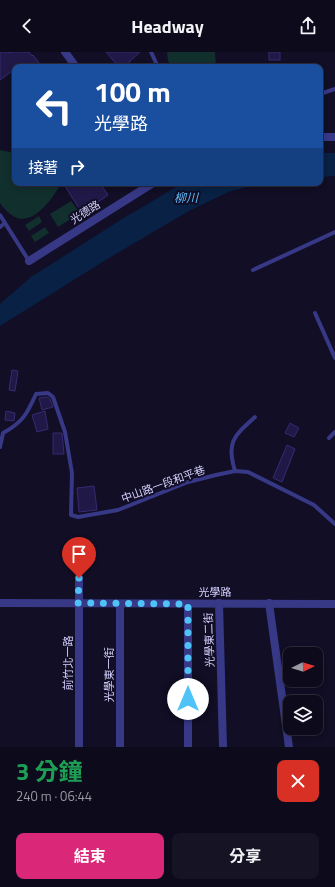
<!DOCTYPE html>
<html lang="zh-TW">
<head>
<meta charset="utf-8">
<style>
	body { margin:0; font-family:"Titillium Web","Noto Sans TC",sans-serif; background:#161325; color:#f1f3f6; height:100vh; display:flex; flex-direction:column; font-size:15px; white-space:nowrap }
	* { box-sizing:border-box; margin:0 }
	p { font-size:13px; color:#9a9aa3 }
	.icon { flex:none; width:22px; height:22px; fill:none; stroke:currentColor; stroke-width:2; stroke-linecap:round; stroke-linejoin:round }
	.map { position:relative; height:695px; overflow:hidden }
	.sheet { display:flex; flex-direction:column; background:#0d0a1c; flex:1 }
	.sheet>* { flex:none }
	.banner { position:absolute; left:12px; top:12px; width:311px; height:122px; border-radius:8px; box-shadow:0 2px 6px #0003,0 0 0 1px #2d2b3b; background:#1a4fa0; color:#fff; overflow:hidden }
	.needle { width:26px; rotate:85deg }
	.buttons { position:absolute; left:283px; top:595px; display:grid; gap:8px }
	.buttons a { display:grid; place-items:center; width:40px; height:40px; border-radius:8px; background:#0d0a1c; box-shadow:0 2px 6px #0003,0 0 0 1px #2d2b3b; font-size:20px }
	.pin { position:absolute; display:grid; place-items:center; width:34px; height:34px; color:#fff; margin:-41px -17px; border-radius:50% 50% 50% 0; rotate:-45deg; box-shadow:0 0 4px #0007 }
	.pin .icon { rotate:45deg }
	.me { position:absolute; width:44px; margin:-22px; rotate:0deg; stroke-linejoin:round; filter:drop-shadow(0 0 3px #0008) }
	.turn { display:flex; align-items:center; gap:14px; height:84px; padding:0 16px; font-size:18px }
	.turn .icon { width:52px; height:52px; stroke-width:2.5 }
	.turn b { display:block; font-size:28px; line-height:34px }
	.then { display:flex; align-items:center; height:38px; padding:0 16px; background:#0003; gap:8px; font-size:15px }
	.round { display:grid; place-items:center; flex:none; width:42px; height:42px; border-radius:8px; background:#161325 }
	.overview { display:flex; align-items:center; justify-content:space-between; height:68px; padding:0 16px }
	h1 { font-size:24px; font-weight:700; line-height:30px; color:#1e9e55 }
	.primary-button { display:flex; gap:8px; margin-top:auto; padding:8px 16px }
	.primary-button a { flex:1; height:46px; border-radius:8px; background:#db2777; color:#fff; font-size:16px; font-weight:700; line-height:46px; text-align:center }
	.primary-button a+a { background:#161325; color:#f1f3f6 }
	header { display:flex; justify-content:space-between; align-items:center; height:52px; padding:0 16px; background:#0d0a1c; font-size:18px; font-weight:700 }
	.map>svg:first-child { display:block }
</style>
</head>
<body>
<header><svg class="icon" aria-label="back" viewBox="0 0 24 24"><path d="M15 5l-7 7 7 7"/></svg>Headway<svg class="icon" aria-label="share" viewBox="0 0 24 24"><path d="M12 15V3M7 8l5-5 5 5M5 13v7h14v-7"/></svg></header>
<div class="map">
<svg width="335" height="695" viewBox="0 0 335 695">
	<rect width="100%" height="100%" fill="#110e25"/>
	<g fill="#112f2d">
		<path d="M167 0H215L216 15H172L168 9Z"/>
		<path d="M0 98 15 101V131H61C54 145 35 172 17 166 10 163 4 157 0 151Z"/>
		<path d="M71 149 80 161 58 175 50 162Z"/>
		<path d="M39 164 42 170 29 179 25 173Z"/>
		<path d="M45 175 49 181 35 190 31 184Z"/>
	</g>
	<g fill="#082144">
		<path d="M320 101H335V124L320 125Z"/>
		<path d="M183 131H262L228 140 189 159 109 206 0 274V252L31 225 122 167Z"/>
	</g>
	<g fill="#201947" stroke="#352b73">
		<path d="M0 0H8L9 1 12 0H29L32 4 33 3 42 15H26L23 11 18 15H15V17L0 28Z"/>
		<path d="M106 0H140L129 10 132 15H119Z"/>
		<rect x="269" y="0" width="11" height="8"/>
		<path d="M63 131H100L108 143 82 161Z"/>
		<path d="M12 318 18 319 15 339 9 338Z"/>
		<path d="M47 345 50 347 53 355 42 358 39 346Z"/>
		<path d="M6 359 15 361 14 369 5 368Z"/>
		<path d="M45 359 48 377 37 380 32 363Z"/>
		<path d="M290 371 299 376 294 385 285 381Z"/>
		<path d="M53 381H62L64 402H53Z"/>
		<path d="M287 393 295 397 282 430 273 426Z"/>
		<path d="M94 434 97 458 79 460 77 436Z"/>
	</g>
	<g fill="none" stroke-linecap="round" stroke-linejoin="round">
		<g stroke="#373886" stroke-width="4">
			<path d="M151 0 158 15"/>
			<path d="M320 42 335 37"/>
			<path d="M0 163 29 209"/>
			<path d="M0 175 5 171"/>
			<path d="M253 218 335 180"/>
			<path d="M315 261 335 306"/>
			<path d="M329 386 335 380"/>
			<path d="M0 395 3 381C23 370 27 362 36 342L48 341 53 345 65 380 72 421 71 463 78 465 118 458 188 430 216 423 235 419 248 420 314 453 335 472"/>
			<path d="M235 419C226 390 234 384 255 365"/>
		</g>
		<g stroke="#373886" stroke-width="8">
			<path d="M65 0 76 15"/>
			<path d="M320 85H335"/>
			<path d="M29 209 153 131"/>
			<path d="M0 551 335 552"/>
			<path d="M219 551 223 695"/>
			<path d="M269 551 289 695"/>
			<path d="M79 695V526"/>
			<path d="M120 695V552"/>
			<path d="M188 695V552"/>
		</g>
	</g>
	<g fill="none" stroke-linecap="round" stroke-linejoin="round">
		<path stroke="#4fc3f7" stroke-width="7" stroke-dasharray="0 12.6" d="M79 526 78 551 188 552V647"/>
	</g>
	<g text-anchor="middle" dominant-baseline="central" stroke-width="4" stroke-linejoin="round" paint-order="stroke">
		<g font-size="11" fill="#d5d2ff" stroke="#110e25">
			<text transform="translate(85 160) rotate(-32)">光德路</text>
			<text transform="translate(163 432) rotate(-20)">中山路一段和平巷</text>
			<text transform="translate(215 540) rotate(-1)">光學路</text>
			<text transform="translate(209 588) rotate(-92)">光學東二街</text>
			<text transform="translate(68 611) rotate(-90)">前竹北一路</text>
			<text transform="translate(109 623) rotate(-90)">光學東一街</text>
		</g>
		<g font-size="12" font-style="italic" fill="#60beff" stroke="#110e25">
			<text x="186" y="145">柳川</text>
		</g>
	</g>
</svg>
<div class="buttons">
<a><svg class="needle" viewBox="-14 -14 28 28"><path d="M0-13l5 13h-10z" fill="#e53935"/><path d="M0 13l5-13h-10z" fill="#9a9aa3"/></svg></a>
<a><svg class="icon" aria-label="layers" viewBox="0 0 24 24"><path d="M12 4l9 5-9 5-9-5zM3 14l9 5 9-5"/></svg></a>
</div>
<div class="pin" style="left:79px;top:526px;background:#d93025"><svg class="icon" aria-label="arrive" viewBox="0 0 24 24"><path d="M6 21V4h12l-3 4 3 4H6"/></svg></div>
<svg class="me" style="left:188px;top:647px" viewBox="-20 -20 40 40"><circle r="19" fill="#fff"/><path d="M0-13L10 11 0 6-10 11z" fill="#4fc3f7"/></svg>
<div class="banner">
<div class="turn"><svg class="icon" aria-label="left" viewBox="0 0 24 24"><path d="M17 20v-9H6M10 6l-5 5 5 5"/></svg><div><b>100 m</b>光學路</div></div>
<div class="then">接著<svg class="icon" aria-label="right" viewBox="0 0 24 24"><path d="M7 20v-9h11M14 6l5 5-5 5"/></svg></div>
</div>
</div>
<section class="sheet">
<div class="overview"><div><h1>3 分鐘</h1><p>240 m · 06:44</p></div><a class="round" style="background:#d93025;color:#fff"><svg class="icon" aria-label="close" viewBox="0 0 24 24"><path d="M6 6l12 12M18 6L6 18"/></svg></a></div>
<div class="primary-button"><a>結束</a><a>分享</a></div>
</section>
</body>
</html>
